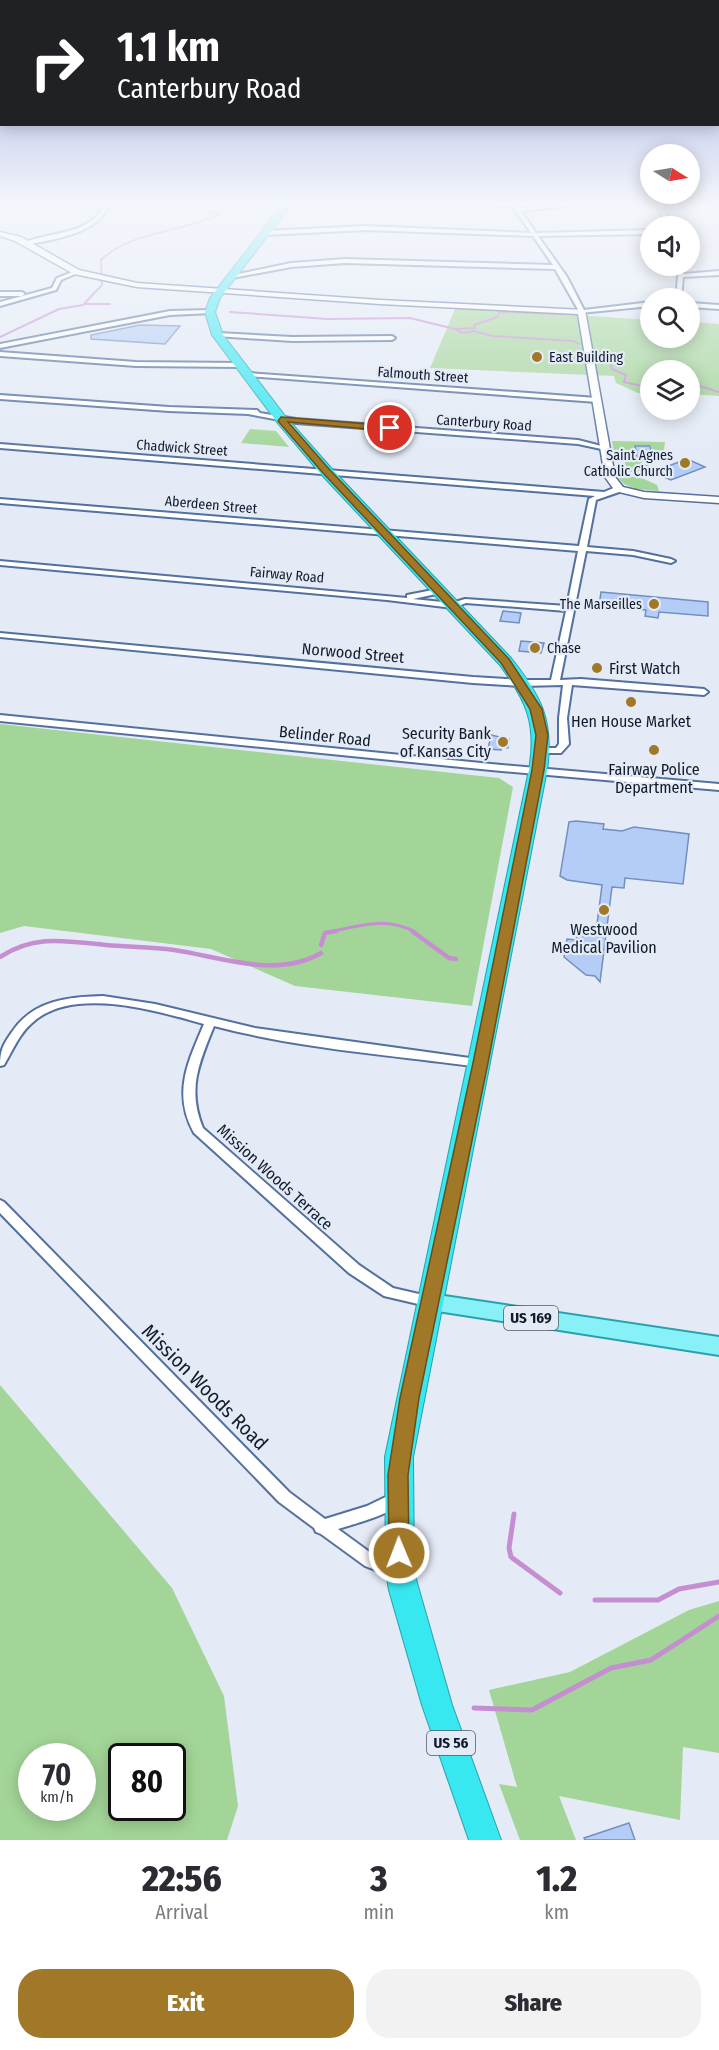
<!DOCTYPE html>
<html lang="en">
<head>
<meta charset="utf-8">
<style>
	body { margin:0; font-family:"Fira Sans Condensed",sans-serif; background:#f2f2f3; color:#2b2b33; height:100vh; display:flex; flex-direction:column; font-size:22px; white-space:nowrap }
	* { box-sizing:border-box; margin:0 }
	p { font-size:20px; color:#7c7c81 }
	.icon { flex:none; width:33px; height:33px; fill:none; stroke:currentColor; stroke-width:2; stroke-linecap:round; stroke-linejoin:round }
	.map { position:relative; height:1840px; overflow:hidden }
	.panel { display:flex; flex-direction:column; background:#fff; flex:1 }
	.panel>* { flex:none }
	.top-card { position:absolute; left:0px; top:0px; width:720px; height:126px; box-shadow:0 3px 15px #0003; background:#202124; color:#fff; overflow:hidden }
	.needle { width:39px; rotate:101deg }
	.buttons { position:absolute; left:640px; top:144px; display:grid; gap:12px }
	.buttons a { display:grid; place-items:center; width:60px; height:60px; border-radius:50%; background:#fff; box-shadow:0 3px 15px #0003; font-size:30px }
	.speed { position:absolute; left:18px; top:1743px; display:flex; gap:12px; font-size:30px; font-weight:700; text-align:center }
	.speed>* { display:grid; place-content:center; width:78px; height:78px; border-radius:50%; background:#fff; box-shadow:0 3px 15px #0003; line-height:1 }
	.speed small { font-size:15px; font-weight:400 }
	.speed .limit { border:3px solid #111; border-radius:9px; background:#fff; color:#111 }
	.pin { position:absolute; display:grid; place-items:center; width:51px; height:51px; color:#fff; margin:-26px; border:3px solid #fff; border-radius:50%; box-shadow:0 2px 6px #0007 }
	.me { position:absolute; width:66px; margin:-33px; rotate:359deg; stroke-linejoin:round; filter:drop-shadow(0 0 4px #0008) }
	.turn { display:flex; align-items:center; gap:21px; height:126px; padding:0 18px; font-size:27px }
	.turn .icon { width:78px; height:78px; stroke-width:2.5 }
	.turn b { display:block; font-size:42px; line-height:51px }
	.eta { display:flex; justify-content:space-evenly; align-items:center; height:102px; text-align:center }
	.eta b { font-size:36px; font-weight:800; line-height:42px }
	.cta { display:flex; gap:12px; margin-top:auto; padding:12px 18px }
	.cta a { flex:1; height:69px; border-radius:24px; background:#a17827; color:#fff; font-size:24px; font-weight:800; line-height:69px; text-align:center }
	.cta a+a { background:#f2f2f3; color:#2b2b33 }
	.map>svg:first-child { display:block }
</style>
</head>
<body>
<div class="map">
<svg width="719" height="1840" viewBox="0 0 719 1840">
	<rect width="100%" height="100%" fill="#e4ebf6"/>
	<g fill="#a3d598" fill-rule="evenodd">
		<path d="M456 307 651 320V338H690V322L719 324V396L690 394V370H651V393H638L616 383 614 376 430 368Z"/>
		<path d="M250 429 276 431 289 447 241 443Z"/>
		<path d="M612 441H614L665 442 664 450 652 452 651 446H635L637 458H643L642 463 655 468 644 472 647 469 643 468 637 472H627L623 454H614Z"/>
		<path d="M622 475 644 479 657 485 659 491 636 489 624 484 617 477Z"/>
		<path d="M0 724 499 778 513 787 472 1006 295 986 211 949 24 926 0 933Z"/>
		<path d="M0 1385 172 1588 224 1696 238 1806 227 1840H0ZM32 1756H82V1808H32ZM172 1756V1808H122V1756Z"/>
		<path d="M719 1601V1753L683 1747 680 1820 559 1796 576 1840H520L499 1784 517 1787 489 1690 570 1672 689 1610Z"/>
	</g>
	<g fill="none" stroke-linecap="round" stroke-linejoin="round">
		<g stroke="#c58ed1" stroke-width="2">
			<path d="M84 304H110"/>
			<path d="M230 312 328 319 410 318 455 329 475 328 474 325 497 317 500 312 562 314"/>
			<path d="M455 329 463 333 474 331 492 336 574 341 579 344"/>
			<path d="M0 337 59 309 83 305 102 285 101 260C130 231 185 232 220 214L199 210 196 204"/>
			<path d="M596 350 609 357 612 369 626 375 624 382 651 388"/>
			<path d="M690 383 719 392"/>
		</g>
		<path stroke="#c58ed1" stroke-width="3" d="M329 932C359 926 385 916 415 932"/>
		<g stroke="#c58ed1" stroke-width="4.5">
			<path d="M412 931 449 958 456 959"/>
			<path d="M321 945 325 933 336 931"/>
			<path d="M0 957C35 934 66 941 106 945 128 947 151 947 174 950 221 957 276 979 321 953"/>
		</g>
		<g stroke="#c58ed1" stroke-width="5">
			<path d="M514 1514 509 1548 511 1557 560 1593"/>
			<path d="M595 1600H658L679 1589 719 1582"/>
			<path d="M474 1708 532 1710 611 1668 651 1660 719 1616"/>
		</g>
	</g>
	<g fill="#b4cdf6" stroke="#728fbf" stroke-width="1.5">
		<path d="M140 325 180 326 165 344 91 339V335Z"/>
		<path d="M635 446H650L652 458H637Z"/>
		<path d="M687 459 705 467 671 480 652 472Z"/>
		<path d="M601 592 708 602V616L659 612 658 618 645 616 646 610 599 606Z"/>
		<path d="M503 611 521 613 519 623 500 621Z"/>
		<path d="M521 641 544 643 541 653 519 651Z"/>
		<path d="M491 735 509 739 508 748 502 747 501 750 488 749Z"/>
		<path d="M576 821 604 824 603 829 622 831 634 827 689 834 683 884 625 878 624 888 612 887 600 982 595 976 586 975 564 957 567 939 576 940 577 935 585 936 586 931 596 932 602 885 567 880 560 876 569 822Z"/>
		<path d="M629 1823 635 1840H585L584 1838Z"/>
	</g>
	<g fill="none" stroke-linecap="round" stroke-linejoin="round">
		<defs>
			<g id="street">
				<path d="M487 204H516L519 208 587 204 521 211 536 233 651 230V234L538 236 567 277 584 310 651 302V306L580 313 555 269 345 263 291 267 232 278 229 276 291 263 345 259 553 265 533 236 365 230 266 235 263 233 266 231 365 226 531 233 513 207Z"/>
				<path d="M656 204H661L672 226H668Z"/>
				<path d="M104 206 108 207C95 235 53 239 26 245L23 243C50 231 88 236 104 206Z"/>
				<path d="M679 266H684L683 274 719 271V275L683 277 681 298H676Z"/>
				<path d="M75 271 80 272 61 280 56 290 0 306V302L52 288 57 278Z"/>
				<path d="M0 292H22L25 294 22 296H0Z"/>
				<path d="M690 303 719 305V309L690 307Z"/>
				<path d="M210 310 212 311V313L170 315 0 348V344L170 311Z"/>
				<path d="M218 333 292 337 392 336 395 338 392 340 292 341 216 336V334Z"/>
				<path d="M0 352 136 362 240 363 243 365 240 367 136 366 0 356Z"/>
				<path d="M248 373 597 398 600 400 597 402 246 376 245 375Z"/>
				<path d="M0 395 169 407 257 410 260 413 296 419 578 440 609 448 606 450 578 444 296 423 248 414 169 411 0 399Z"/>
				<path d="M0 444 604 492 616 487H622V491L596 500 587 547 633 551 671 559 675 561 671 563 633 555 586 551 560 680 581 679 704 689 708 692 704 695 572 685 567 718 569 744 561 753H541L538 752 536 750 538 748H556L559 744V718L563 685 522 686 473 683 0 637V633L473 677 522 680H551L566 611 466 603 453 608 387 600 0 565V561L407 598V595L438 589 442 591 441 593 413 599 452 603 465 599 567 606 578 551 0 503V499L579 546 589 499 595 496 0 448Z"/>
				<path d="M0 715 491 764 719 784V790L491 770 0 721Z"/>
				<path d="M103 996 155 1004 255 1028 484 1060 486 1063 484 1066 480 1067C392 1055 301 1049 214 1026 199 1063 187 1089 203 1128L359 1265 393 1288 436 1298 438 1302 436 1306 431 1307 384 1296 349 1273 194 1133C172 1093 188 1062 204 1024 158 1011 72 985 32 1023 19 1034 13 1050 4 1065L0 1066C0 1050 3 1045 12 1032 33 1000 68 997 103 996Z"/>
				<path d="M0 1200 4 1202 289 1492 325 1519 367 1506 396 1492 401 1494 404 1499C397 1513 354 1524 338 1529L375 1556 405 1567 407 1572 405 1577 399 1579 365 1566 321 1534 316 1532 314 1528 279 1502 0 1213Z"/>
			</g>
			<path id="secondary" d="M0 232 21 237 79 270 137 283 380 300 585 310 615 477 623 487 644 492 719 497V503L644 498 615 491 605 477 578 314 380 304 137 287 74 274 15 241 0 236Z"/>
			<path id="primary" d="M431 1294 719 1337V1355L431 1310 424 1308 420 1302 424 1296Z"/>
			<path id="highway" d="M283 204H292L220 298 215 312 223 335 285 416 331 468 511 658C541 696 554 720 547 770L413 1457 414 1572 419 1590 452 1705 501 1840H469L422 1705 389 1590 386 1572 385 1457 529 770C537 724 527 701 499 664L321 474 277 422 212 335 205 312 210 298Z"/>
		</defs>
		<use href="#street" stroke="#54709e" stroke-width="4"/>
		<use href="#secondary" stroke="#54709e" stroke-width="3"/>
		<use href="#primary" stroke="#29a1ad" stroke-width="4"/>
		<use href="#highway" stroke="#29a1ad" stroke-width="2"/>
		<use href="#street" fill="#fff" fill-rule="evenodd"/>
		<use href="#secondary" fill="#fff" fill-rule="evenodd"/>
		<use href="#primary" fill="#87f1f7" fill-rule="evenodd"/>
		<use href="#highway" fill="#37e8f1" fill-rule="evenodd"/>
	</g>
	<linearGradient id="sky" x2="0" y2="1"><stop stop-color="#9aa5df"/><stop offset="0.44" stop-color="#f3f6fb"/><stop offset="1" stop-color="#f3f6fb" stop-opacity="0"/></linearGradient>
	<rect width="719" height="462" fill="url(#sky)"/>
	<path fill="#a17827" stroke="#694e19" stroke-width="1.5" d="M281 417 393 426 390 431 288 422 329 469 509 659 542 709 548 735 544 770 488 1063 419 1398 408 1475 409 1553 406 1560 399 1562 392 1560 389 1553 388 1475 400 1398 473 1063 532 770 536 735 530 709 501 663 323 473 278 421Z"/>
	<g fill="#a17827" stroke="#e4ebf6" stroke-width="2">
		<circle cx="537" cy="357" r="6"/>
		<circle cx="685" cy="463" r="6"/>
		<circle cx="654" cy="604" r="6"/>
		<circle cx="535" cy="648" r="6"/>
		<circle cx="597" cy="668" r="6"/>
		<circle cx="631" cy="702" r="6"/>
		<circle cx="503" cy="742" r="6"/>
		<circle cx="654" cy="750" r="6"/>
		<circle cx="604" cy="910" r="6"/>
	</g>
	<g text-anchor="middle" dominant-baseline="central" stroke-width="4.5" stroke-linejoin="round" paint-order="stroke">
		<g font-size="14" fill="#101c2e" stroke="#e4ebf6" text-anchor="start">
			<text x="549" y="357">East Building</text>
			<text x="673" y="455" text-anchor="end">Saint Agnes<tspan x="673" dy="16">Catholic Church</tspan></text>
			<text x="642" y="604" text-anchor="end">The Marseilles</text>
			<text x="547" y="648">Chase</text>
		</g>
		<g font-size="14" fill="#101c2e" stroke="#e4ebf6">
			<text transform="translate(423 375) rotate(4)">Falmouth Street</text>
			<text transform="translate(484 423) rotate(4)">Canterbury Road</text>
			<text transform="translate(182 448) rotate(4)">Chadwick Street</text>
			<text transform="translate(211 505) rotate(5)">Aberdeen Street</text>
			<text transform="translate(287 575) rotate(5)">Fairway Road</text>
		</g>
		<g fill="#e4ebf6" stroke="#505a6a" stroke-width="1.5">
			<rect x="504" y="1306" width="54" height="24" rx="4.5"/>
			<rect x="427" y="1731" width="48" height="24" rx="4.5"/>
		</g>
		<g font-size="15" font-weight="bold" fill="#101c2e">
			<text x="531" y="1318">US 169</text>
			<text x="451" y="1743">US 56</text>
		</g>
		<g font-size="16" fill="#101c2e" stroke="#e4ebf6">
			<text transform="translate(353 653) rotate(5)">Norwood Street</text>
			<text transform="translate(325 736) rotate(6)">Belinder Road</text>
			<text transform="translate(275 1177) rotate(42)">Mission Woods Terrace</text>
		</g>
		<g font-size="16" fill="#101c2e" stroke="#e4ebf6">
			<text x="609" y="668" text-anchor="start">First Watch</text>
			<text x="631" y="721">Hen House Market</text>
			<text x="491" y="733" text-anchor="end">Security Bank<tspan x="491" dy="18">of Kansas City</tspan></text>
			<text x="654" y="769">Fairway Police<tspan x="654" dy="18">Department</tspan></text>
			<text x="604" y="929">Westwood<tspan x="604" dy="18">Medical Pavilion</tspan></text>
		</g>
		<g font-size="20" fill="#101c2e" stroke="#e4ebf6">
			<text transform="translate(205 1387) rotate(45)">Mission Woods Road</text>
		</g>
	</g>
</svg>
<div class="buttons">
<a><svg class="needle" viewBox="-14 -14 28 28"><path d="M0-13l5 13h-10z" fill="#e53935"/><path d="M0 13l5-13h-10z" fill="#7c7c81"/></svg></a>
<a><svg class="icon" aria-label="sound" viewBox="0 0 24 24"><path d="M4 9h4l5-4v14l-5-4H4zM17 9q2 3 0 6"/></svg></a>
<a><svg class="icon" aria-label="search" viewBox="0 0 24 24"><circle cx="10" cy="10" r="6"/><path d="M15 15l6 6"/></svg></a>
<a><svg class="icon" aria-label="layers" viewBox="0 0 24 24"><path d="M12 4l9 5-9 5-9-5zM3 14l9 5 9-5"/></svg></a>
</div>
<div class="speed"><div>70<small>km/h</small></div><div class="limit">80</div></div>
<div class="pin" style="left:390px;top:428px;background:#d93025"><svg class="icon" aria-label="arrive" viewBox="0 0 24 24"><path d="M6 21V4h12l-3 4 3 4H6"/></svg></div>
<svg class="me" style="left:399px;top:1553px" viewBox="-20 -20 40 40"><circle r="17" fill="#a17827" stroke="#fff" stroke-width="3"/><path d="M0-11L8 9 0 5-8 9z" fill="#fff"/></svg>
<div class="top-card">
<div class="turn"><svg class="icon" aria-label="right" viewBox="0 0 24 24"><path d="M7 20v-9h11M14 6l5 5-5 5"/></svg><div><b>1.1 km</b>Canterbury Road</div></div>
</div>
</div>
<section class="panel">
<div class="eta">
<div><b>22:56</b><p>Arrival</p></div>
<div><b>3</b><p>min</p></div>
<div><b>1.2</b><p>km</p></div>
</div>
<div class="cta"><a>Exit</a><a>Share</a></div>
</section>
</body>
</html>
